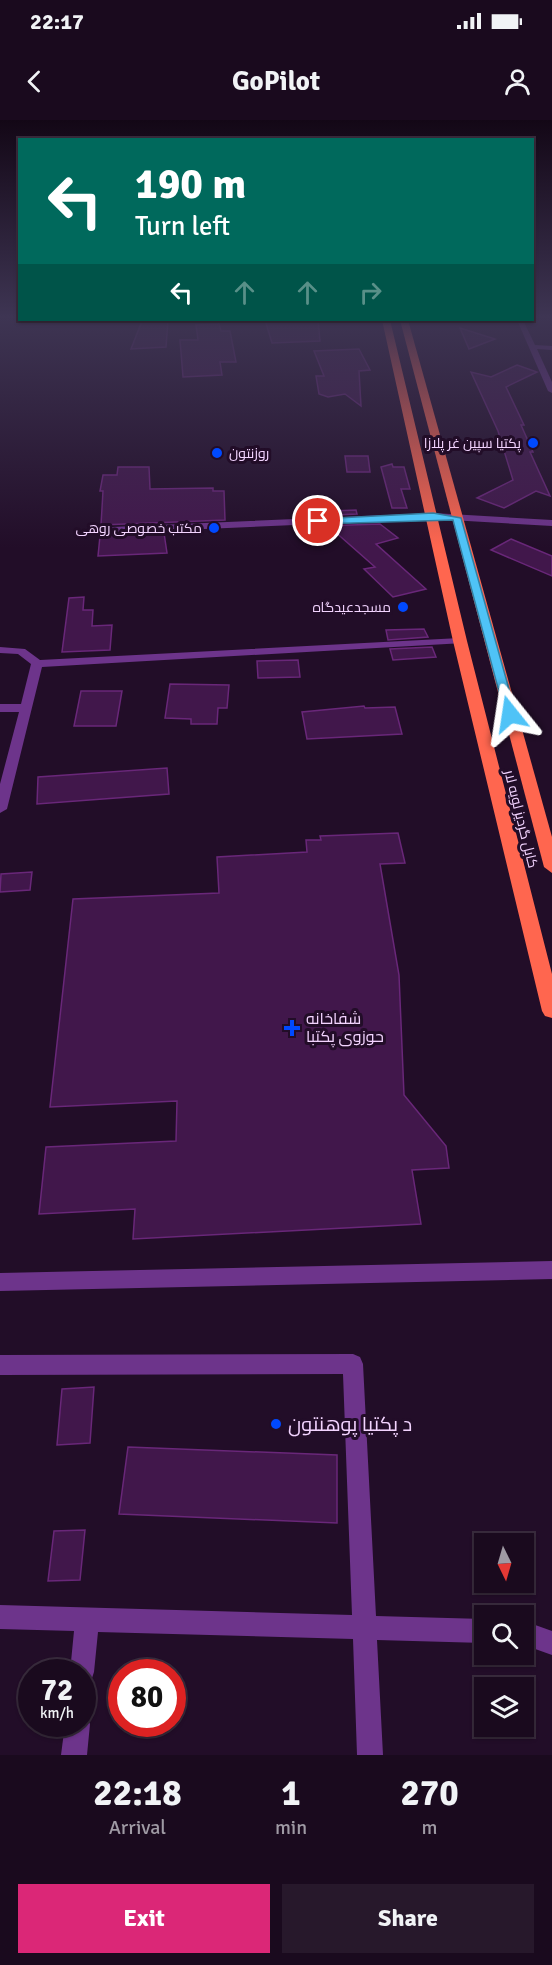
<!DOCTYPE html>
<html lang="en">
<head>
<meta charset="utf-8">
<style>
	body { margin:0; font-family:Signika,Cairo,sans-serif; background:#27182b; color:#f1f3f6; height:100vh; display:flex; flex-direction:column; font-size:22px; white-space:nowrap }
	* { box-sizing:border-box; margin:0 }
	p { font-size:20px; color:#9f9aa4 }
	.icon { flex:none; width:33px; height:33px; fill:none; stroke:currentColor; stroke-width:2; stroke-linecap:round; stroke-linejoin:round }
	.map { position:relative; height:1635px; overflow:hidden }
	.side { display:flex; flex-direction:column; background:#1a0a1e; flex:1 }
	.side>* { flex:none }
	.hud { position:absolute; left:18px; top:18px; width:516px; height:183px; border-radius:0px; box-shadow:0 2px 4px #0004,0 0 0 2px #382b3c; background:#00695c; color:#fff; overflow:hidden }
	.needle { width:39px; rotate:175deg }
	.buttons { position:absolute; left:474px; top:1413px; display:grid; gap:12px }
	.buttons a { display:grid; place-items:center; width:60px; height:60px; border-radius:0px; background:#1a0a1e; box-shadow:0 2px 4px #0004,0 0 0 2px #382b3c; font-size:30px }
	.speed { position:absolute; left:18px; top:1539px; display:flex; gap:12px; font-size:30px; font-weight:700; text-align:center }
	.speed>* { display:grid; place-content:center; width:78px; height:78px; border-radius:50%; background:#1a0a1e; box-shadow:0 2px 4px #0004,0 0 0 2px #382b3c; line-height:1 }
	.speed small { font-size:15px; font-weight:400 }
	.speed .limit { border:9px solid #d22; background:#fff; color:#111 }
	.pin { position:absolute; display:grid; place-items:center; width:51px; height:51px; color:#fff; margin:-26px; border:3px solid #fff; border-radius:50%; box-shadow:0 2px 6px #0007 }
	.me { position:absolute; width:66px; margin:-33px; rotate:345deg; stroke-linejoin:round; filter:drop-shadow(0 0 4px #0008) }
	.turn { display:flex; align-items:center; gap:21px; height:126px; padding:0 18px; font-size:27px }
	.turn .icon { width:78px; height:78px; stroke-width:2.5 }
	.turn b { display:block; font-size:42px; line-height:51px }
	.lanes { display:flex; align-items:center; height:57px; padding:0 18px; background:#0003; justify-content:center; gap:30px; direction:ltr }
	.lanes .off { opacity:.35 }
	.eta { display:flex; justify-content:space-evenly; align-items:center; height:102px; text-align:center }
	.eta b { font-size:36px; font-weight:700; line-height:42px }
	.cta { display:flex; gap:12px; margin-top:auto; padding:12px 18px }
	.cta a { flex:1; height:69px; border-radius:0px; background:#db2777; color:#fff; font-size:24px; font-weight:700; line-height:69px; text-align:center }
	.cta a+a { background:#27182b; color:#f1f3f6 }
	.status { display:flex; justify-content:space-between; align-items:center; height:42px; padding:0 30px; background:#1a0a1e; direction:ltr }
	.status svg { height:16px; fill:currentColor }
	header { display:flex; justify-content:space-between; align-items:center; height:78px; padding:0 18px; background:#1a0a1e; font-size:27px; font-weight:700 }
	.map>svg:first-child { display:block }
</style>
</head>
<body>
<div class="status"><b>22:17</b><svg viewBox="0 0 49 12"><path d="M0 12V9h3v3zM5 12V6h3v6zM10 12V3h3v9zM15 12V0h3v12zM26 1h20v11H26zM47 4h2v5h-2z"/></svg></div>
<header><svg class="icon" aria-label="back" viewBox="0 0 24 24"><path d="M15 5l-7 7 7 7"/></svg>GoPilot<svg class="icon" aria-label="person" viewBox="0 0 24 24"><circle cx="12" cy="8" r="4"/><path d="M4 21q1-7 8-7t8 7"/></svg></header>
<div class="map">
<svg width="552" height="1635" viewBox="0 0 552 1635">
	<rect width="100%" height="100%" fill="#220d28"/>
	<g fill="#41174b" stroke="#692779" stroke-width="1.5">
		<path d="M265 200H318L320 221 272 223Z"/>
		<path d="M142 201H168L166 227 131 229Z"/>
		<path d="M219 204 221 211H230L236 242H220L222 255 183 257 180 220H198L196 205Z"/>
		<path d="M460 208 495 219 469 229Z"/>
		<path d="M359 229 370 250 359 251 361 286 345 274 328 277 319 274 316 256H324L314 231Z"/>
		<path d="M517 245 537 252 506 267 524 305H521L533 332H530L550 376 536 371 504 388 477 378 513 360 498 311 471 252 491 257Z"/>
		<path d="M345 336H368L370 352H347Z"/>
		<path d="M392 344 393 347H404L410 369H401L407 388H392L381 347Z"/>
		<path d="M118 347H149L150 369 213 368V371H224L225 400 101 405 103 371H100L103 355H117Z"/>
		<path d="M356 390 357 394 312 396 308 392Z"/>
		<path d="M380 404 398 418 376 424 426 469 393 477 364 449 375 447 333 410 329 411 323 406Z"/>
		<path d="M164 413 167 433 98 436 100 416Z"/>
		<path d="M511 419 552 436V456L491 430Z"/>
		<path d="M84 477 83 490H93L92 506 112 505 110 530 62 532 69 478Z"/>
		<path d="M424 509 428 517 388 520 386 510Z"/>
		<path d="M432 527 436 537 393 540 390 529Z"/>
		<path d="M298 540 300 557 258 558 257 541Z"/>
		<path d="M170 564 229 565 227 588H218L217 604H191V599L165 598Z"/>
		<path d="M81 571H122L116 606H74Z"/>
		<path d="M364 586 365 588 395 587 402 614 307 619 302 592Z"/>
		<path d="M167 648 169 674 37 684 38 657Z"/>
		<path d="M398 713 405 743 380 744 399 855 404 975 446 1026 449 1048 412 1050 421 1104 133 1119 135 1089 39 1094 46 1027 176 1021 177 981 50 987 73 779 219 773 217 737 307 732 306 720H321L320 716Z"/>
		<path d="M32 752 30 770 0 772 1 754Z"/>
		<path d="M94 1267 90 1323 57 1325 62 1269Z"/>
		<path d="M128 1327 337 1335V1403L119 1394Z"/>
		<path d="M85 1410 80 1460 48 1461 54 1411Z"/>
	</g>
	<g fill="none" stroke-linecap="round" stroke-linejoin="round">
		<g fill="#6d348b" fill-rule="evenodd">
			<path d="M517 200H523L535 225 552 226V230L537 229 552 262V273L548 271Z"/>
			<path d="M433 393 552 400V406L433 399 90 414 85 411 90 408Z"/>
			<path d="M460 518 466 521 464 523 42 547 7 689 0 693V664L19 592H0V584H21L31 544 18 534 0 533V527L25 529 40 540Z"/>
			<path d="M552 1141V1159L0 1171V1153Z"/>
			<path d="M353 1234 360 1237 363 1244 376 1496 484 1499V1523L377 1520 383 1635H357L353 1519 98 1512 94 1552 91 1561 82 1564V1552H70L74 1511 0 1509V1485L352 1495 343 1254 0 1255V1235Z"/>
			<path d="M524 1501 552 1511V1535L524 1525Z"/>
			<path d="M82 1594 86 1595 90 1604 87 1635H61L65 1604H82Z"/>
		</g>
		<g fill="#ff664f" fill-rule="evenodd">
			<path d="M382 200H390L467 521 552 854V898L545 896 542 891 453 521Z"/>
			<path d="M400 200H408L552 717V753L544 747Z"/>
		</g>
	</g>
	<linearGradient id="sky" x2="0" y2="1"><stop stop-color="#130716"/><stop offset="0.46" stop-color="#3e3553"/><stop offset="1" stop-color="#3e3553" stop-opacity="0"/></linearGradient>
	<rect width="552" height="428" fill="url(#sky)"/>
	<path fill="#4fc3f7" stroke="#337fa1" stroke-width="1.5" d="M433 393 461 398 516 594 514 596 505 594 453 400 318 404 314 401 318 399Z"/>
	<g fill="#0049ff" stroke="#220d28" stroke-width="2">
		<circle cx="533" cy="323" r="6"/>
		<circle cx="217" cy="333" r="6"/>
		<circle cx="214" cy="408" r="6"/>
		<circle cx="403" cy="487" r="6"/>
		<path d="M289 899h6v6h6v6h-6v6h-6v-6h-6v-6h6z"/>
		<circle cx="276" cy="1304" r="6"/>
	</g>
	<g text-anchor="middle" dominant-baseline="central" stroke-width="6" stroke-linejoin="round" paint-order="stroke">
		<g font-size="14" fill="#f3d4ff" stroke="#220d28" text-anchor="end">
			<text x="521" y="323">پکتیا سپین غر پلازا</text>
			<text x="229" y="333" text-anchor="start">روزنتون</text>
			<text x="202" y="408">مکتب خصوصی روهی</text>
			<text x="391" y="487">مسجدعیدگاه</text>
		</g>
		<g font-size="14" fill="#f3d4ff" stroke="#220d28">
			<text transform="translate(521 699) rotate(76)">کابل گردیز لویه لار</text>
		</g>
		<g font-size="16" fill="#f3d4ff" stroke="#220d28" text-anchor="start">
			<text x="306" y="899">شفاخانه<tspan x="306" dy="18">حوزوی پکتبا</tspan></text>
		</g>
		<g font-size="20" fill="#f3d4ff" stroke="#220d28" text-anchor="start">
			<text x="288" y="1304">د پکتیا پوهنتون</text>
		</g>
	</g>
</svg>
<div class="buttons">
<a><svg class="needle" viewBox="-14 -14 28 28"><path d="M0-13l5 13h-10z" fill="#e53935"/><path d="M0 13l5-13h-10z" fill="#9f9aa4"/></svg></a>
<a><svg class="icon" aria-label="search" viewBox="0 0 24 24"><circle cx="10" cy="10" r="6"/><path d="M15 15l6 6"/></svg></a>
<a><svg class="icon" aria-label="layers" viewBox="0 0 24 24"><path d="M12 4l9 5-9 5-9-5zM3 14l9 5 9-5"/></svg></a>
</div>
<div class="speed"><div>72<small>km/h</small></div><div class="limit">80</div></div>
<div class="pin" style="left:318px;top:401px;background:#d93025"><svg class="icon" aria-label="arrive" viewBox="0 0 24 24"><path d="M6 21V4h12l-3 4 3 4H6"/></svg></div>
<svg class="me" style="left:510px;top:594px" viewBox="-20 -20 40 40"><path d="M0-17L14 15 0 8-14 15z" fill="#4fc3f7" stroke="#fff" stroke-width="4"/></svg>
<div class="hud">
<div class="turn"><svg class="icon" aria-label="left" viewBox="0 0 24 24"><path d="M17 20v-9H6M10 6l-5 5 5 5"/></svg><div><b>190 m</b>Turn left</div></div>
<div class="lanes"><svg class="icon" aria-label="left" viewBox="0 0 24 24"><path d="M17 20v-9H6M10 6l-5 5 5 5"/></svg><svg class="icon off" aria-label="ahead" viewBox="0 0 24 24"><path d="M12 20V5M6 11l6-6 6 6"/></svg><svg class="icon off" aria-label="ahead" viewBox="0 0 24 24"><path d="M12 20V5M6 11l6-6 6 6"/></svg><svg class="icon off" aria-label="right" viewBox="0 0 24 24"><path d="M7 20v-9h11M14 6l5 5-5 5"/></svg></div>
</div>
</div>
<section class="side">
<div class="eta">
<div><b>22:18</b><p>Arrival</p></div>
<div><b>1</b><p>min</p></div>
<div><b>270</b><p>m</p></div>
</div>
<div class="cta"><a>Exit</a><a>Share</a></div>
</section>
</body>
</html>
